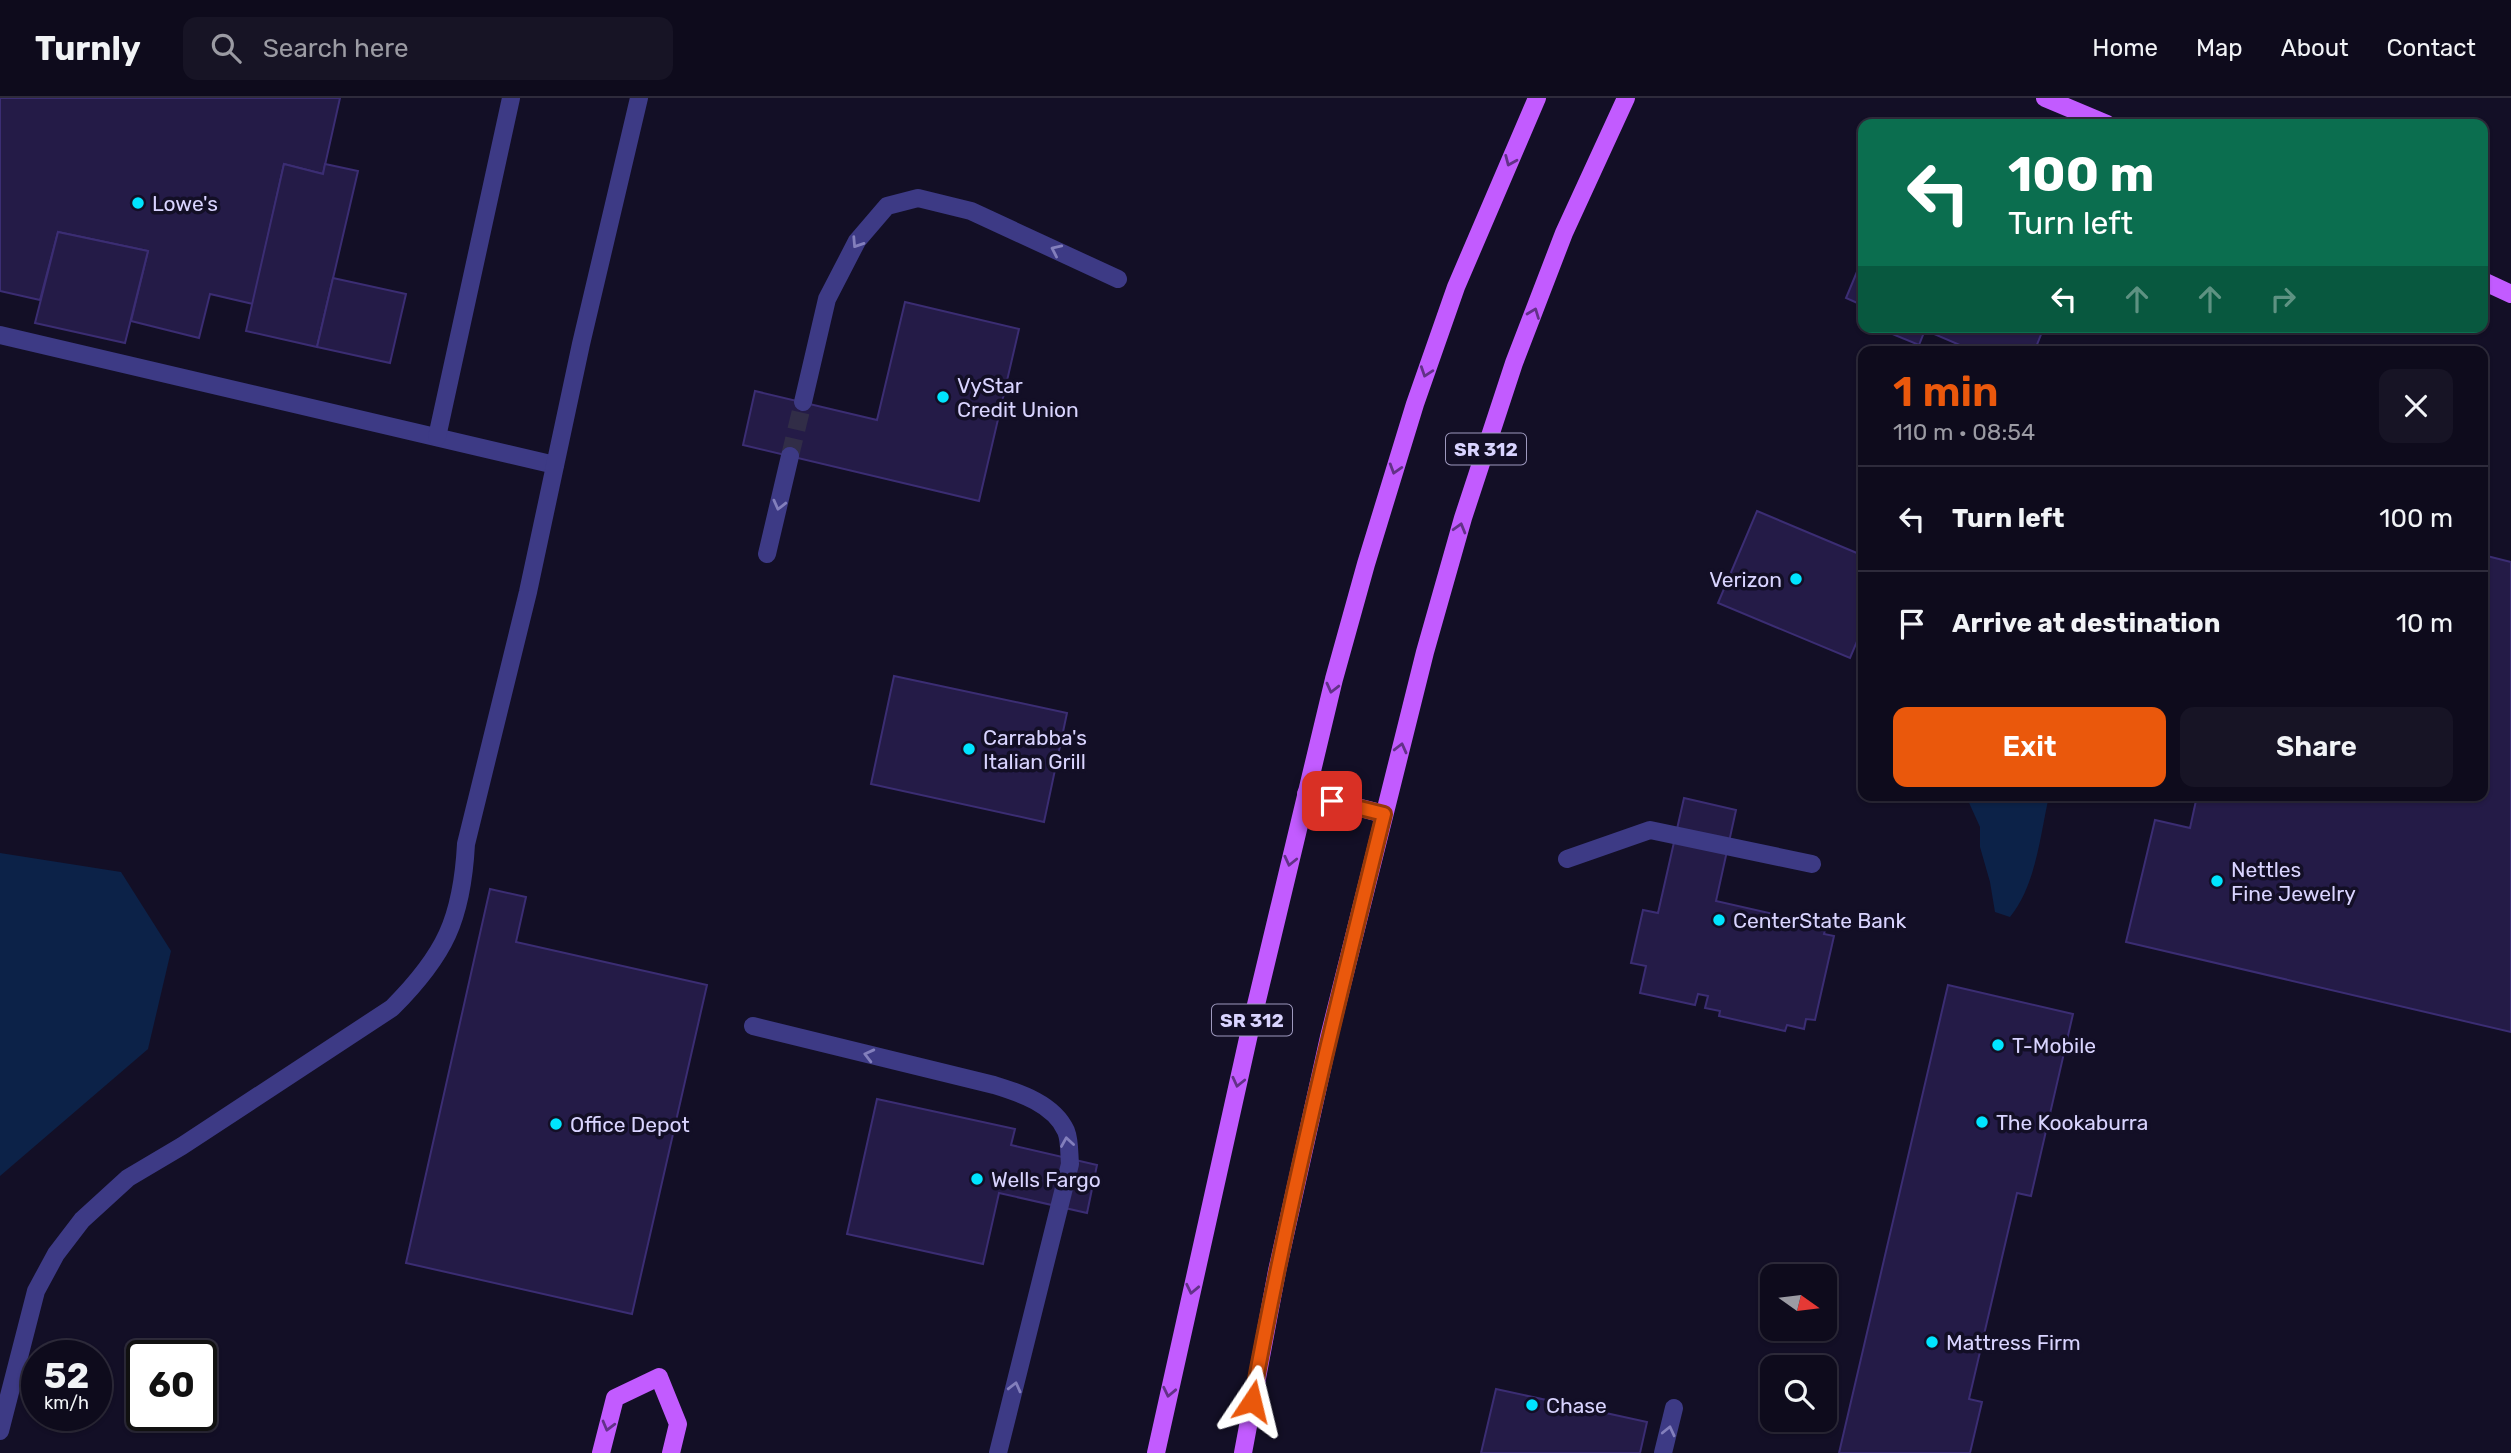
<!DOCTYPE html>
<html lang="en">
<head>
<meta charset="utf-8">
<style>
	body { margin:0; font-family:Rubik,sans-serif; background:#171425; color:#f1f3f6; height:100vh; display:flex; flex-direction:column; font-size:26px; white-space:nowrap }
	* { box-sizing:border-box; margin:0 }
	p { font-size:23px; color:#9b9ba3 }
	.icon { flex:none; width:38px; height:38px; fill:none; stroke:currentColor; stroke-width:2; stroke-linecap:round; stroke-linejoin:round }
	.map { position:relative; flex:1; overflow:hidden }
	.drawer { position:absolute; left:1858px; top:248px; width:630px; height:455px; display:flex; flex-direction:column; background:#0e0b1c; border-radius:14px; box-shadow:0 2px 5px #0004,0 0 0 2px #2e2b3b }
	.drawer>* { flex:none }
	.top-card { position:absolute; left:1858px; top:21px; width:630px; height:214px; border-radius:14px; box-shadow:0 2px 5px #0004,0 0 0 2px #2e2b3b; background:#0b6e4f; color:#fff; overflow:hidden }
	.needle { width:46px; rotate:104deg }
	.buttons { position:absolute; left:1760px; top:1166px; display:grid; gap:14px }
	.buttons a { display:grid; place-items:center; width:77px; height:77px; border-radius:14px; background:#0e0b1c; box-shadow:0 2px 5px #0004,0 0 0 2px #2e2b3b; font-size:35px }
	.speed { position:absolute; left:21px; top:1242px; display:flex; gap:14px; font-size:35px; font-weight:700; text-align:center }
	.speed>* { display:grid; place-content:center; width:91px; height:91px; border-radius:50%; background:#0e0b1c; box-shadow:0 2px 5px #0004,0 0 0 2px #2e2b3b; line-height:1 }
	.speed small { font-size:18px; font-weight:400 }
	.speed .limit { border:4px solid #111; border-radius:10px; background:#fff; color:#111 }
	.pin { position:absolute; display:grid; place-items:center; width:60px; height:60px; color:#fff; margin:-30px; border-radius:14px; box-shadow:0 4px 10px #0006 }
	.me { position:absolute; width:77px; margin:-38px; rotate:10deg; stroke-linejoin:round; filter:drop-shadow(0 0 5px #0008) }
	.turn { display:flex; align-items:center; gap:24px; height:147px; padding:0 35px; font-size:32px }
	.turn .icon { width:91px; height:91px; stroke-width:2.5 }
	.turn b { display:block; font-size:49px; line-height:60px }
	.lanes { display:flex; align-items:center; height:66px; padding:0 35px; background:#0003; justify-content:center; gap:35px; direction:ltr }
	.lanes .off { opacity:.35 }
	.round { display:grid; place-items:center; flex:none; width:74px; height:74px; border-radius:14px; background:#171425 }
	.headline { display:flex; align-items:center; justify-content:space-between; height:119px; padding:0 35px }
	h1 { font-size:42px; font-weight:600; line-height:52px; color:#ea580c }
	.button { display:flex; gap:14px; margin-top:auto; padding:14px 35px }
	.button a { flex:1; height:80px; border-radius:14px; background:#ea580c; color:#fff; font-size:28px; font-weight:600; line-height:80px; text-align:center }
	.button a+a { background:#171425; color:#f1f3f6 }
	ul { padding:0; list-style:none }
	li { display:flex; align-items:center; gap:21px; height:105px; padding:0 35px; border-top:2px solid #2e2b3b }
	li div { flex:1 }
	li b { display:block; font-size:26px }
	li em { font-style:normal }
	header { display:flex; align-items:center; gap:42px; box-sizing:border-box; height:98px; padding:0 35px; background:#0e0b1c; border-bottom:2px solid #2e2b3b }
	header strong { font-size:33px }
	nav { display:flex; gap:38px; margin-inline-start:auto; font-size:24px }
	.search { width:490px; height:63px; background:#171425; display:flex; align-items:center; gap:18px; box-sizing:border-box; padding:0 24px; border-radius:14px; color:#9b9ba3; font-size:26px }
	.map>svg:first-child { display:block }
</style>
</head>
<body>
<header>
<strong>Turnly</strong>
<div class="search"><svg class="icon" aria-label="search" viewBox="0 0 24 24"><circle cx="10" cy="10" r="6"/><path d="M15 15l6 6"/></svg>Search here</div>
<nav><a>Home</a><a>Map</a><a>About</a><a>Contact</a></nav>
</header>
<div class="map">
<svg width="2511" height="1355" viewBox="0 0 2511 1355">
	<rect width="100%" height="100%" fill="#130f26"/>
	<g fill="#0c2248">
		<path d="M1966 698H2049C2040 738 2036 787 2010 819L1995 814 1990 784 1980 749V729Z"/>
		<path d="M0 755 121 774 171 853 148 951 0 1078Z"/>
	</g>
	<g fill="#241b47" stroke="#3b2d73" stroke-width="2">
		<path d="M0 0H340L323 76 284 66 253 206 210 196 199 240 131 223 148 153 58 134 40 202 0 193Z"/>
		<path d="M284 66 323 76 325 66 358 73 317 249 246 233Z"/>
		<path d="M58 134 148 153 125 245 35 225Z"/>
		<path d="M1864 157V208L1846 200Z"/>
		<path d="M333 180 406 196 390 265 317 249Z"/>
		<path d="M905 204 1019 231 979 403 743 347 755 293 877 322Z"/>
		<path d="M1887 229H2044L2034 254H1976L1925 232 1919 247 1885 233Z"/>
		<path d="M1757 413 1864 458V527L1850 560 1718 505Z"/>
		<path d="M2483 457 2511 464V934L2126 844 2155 722 2190 730 2197 698H2283L2305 703 2306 698H2483Z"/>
		<path d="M894 578 1067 615 1044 724 871 686Z"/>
		<path d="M1684 700 1736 712 1716 803 1826 828 1824 836 1834 838 1815 922 1806 921 1804 931 1787 927 1785 933 1719 918 1720 913 1705 910 1708 898 1698 896 1695 907 1640 895 1646 868 1631 865 1643 812 1658 815Z"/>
		<path d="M490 791 526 799 516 844 707 887 632 1216 406 1165Z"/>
		<path d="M1948 887 2073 916 2031 1098 2017 1095 1969 1301 1982 1304 1970 1355H1839Z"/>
		<path d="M877 1001 1015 1031 1011 1047 1097 1067 1087 1115 999 1095 983 1166 847 1136Z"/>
		<path d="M1496 1291 1647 1324 1640 1355H1481Z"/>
	</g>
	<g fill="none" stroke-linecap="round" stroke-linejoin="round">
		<path stroke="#312d47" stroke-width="18" stroke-dasharray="18 9" stroke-linecap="butt" d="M790 358 803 304"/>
		<g stroke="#3d3a85" stroke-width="18">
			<path d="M0 237 555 367"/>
			<path d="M803 304 827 201 857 143 887 108 918 100 971 113 1118 181"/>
			<path d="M437 339 511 0"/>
			<path d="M767 456 790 358"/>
			<path d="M1567 761 1650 732 1812 766"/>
			<path d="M753 928 994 987C1020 995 1054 1006 1066 1033 1070 1043 1069 1056 1070 1066L998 1355"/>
			<path d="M0 1333 36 1193 56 1156 82 1122 128 1080 182 1048 392 910C445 857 462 821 466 746L528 494 581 246 639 0"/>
			<path d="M1663 1355 1674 1310"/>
		</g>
		<g stroke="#c25bff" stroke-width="18">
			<path d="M2045 0 2107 26"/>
			<path d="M2483 183 2511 196"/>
			<path d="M1306 696 1384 716"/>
			<path d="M601 1355 615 1300 659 1279 678 1326 671 1355"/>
			<path d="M1156 1355 1249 936 1334 581 1366 466 1415 306 1456 189 1537 0"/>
			<path d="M1243 1355 1277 1173 1329 939 1425 554 1463 420 1514 265 1564 135 1626 0"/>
		</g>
	</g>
	<defs><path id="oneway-chevron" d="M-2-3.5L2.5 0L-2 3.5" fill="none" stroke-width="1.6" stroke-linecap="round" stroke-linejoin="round" transform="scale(1.75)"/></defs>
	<g stroke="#623188">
		<use href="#oneway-chevron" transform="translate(1510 63) rotate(113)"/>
		<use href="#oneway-chevron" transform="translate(1534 215) rotate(-69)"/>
		<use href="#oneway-chevron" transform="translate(1426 274) rotate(109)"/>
		<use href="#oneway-chevron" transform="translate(1395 371) rotate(107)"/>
		<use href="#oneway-chevron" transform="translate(1460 430) rotate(-74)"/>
		<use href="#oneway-chevron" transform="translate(1332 590) rotate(104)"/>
		<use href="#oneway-chevron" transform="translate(1401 650) rotate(-76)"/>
		<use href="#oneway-chevron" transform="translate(1290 763) rotate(103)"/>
		<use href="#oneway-chevron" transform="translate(1238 984) rotate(103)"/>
		<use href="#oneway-chevron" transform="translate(1192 1191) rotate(102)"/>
		<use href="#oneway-chevron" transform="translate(1169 1294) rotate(102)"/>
		<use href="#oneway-chevron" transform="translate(608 1328) rotate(105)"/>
	</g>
	<g stroke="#837fbc">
		<use href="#oneway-chevron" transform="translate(857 145) rotate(123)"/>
		<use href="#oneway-chevron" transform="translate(1056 152) rotate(-155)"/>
		<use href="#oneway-chevron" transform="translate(779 407) rotate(104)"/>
		<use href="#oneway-chevron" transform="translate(869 957) rotate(-166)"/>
		<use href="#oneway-chevron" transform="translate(1067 1044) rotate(-99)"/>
		<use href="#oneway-chevron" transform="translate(1015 1289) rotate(-76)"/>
		<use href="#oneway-chevron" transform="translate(1669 1333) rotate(-77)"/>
	</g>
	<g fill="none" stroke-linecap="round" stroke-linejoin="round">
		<defs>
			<path id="route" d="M1252 1303C1288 1105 1336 911 1384 716L1332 703"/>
		</defs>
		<use href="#route" stroke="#983908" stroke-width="18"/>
		<use href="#route" stroke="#ea580c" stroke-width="12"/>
	</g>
	<g fill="#00e5ff" stroke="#130f26" stroke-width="2.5">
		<circle cx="138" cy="105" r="7"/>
		<circle cx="943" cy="299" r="7"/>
		<circle cx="1796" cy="481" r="7"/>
		<circle cx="969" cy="651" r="7"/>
		<circle cx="2217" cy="783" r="7"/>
		<circle cx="1719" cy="822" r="7"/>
		<circle cx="1998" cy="947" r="7"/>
		<circle cx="1982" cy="1024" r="7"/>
		<circle cx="556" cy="1026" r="7"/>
		<circle cx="977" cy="1081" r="7"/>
		<circle cx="1932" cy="1244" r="7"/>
		<circle cx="1532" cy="1307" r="7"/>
	</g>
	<g text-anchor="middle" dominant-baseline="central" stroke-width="7" stroke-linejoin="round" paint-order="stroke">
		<g fill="#130f26" stroke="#9e99be" stroke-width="2">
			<rect x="1446" y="335.5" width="80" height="31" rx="5"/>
			<rect x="1212" y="906.5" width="80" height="31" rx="5"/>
		</g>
		<g font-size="19" font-weight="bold" fill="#d9d4ff">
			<text x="1486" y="351">SR 312</text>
			<text x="1252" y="922">SR 312</text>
		</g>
		<g font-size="21" fill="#d9d4ff" stroke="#130f26" text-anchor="start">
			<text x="152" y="105">Lowe's</text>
			<text x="957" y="287">VyStar<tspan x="957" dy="24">Credit Union</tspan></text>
			<text x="1782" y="481" text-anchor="end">Verizon</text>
			<text x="983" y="639">Carrabba's<tspan x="983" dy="24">Italian Grill</tspan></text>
			<text x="2231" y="771">Nettles<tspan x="2231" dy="24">Fine Jewelry</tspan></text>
			<text x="1733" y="822">CenterState Bank</text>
			<text x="2012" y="947">T-Mobile</text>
			<text x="1996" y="1024">The Kookaburra</text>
			<text x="570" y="1026">Office Depot</text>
			<text x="991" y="1081">Wells Fargo</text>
			<text x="1946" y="1244">Mattress Firm</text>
			<text x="1546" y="1307">Chase</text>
		</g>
	</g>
</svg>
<div class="buttons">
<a><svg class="needle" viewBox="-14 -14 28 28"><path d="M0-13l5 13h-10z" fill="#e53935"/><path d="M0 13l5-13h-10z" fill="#9b9ba3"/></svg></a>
<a><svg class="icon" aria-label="search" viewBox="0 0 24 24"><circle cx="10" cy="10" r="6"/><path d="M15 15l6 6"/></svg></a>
</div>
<div class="speed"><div>52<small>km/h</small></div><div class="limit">60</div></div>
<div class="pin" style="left:1332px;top:703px;background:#d93025"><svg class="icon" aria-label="arrive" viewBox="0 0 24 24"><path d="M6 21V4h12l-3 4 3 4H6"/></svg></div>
<svg class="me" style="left:1252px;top:1303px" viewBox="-20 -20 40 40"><path d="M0-17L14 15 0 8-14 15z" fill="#ea580c" stroke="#fff" stroke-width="4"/></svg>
<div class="top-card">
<div class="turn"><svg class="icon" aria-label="left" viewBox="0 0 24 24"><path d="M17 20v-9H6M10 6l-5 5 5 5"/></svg><div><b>100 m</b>Turn left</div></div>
<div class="lanes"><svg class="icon" aria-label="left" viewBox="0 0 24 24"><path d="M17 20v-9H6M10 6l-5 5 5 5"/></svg><svg class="icon off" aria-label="ahead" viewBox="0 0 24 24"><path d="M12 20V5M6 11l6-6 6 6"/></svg><svg class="icon off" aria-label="ahead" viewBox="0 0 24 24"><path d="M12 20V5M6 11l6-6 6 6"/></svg><svg class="icon off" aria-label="right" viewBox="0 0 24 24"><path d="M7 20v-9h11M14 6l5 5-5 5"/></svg></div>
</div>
<section class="drawer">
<div class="headline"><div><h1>1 min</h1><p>110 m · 08:54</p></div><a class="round"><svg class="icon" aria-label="close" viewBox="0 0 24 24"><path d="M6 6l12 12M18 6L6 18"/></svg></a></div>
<ul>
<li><svg class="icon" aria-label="left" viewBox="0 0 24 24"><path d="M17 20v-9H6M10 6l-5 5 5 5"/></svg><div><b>Turn left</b></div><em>100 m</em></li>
<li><svg class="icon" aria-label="arrive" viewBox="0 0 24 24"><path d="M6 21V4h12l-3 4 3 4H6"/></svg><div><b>Arrive at destination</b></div><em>10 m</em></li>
</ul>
<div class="button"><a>Exit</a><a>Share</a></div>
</section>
</div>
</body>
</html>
